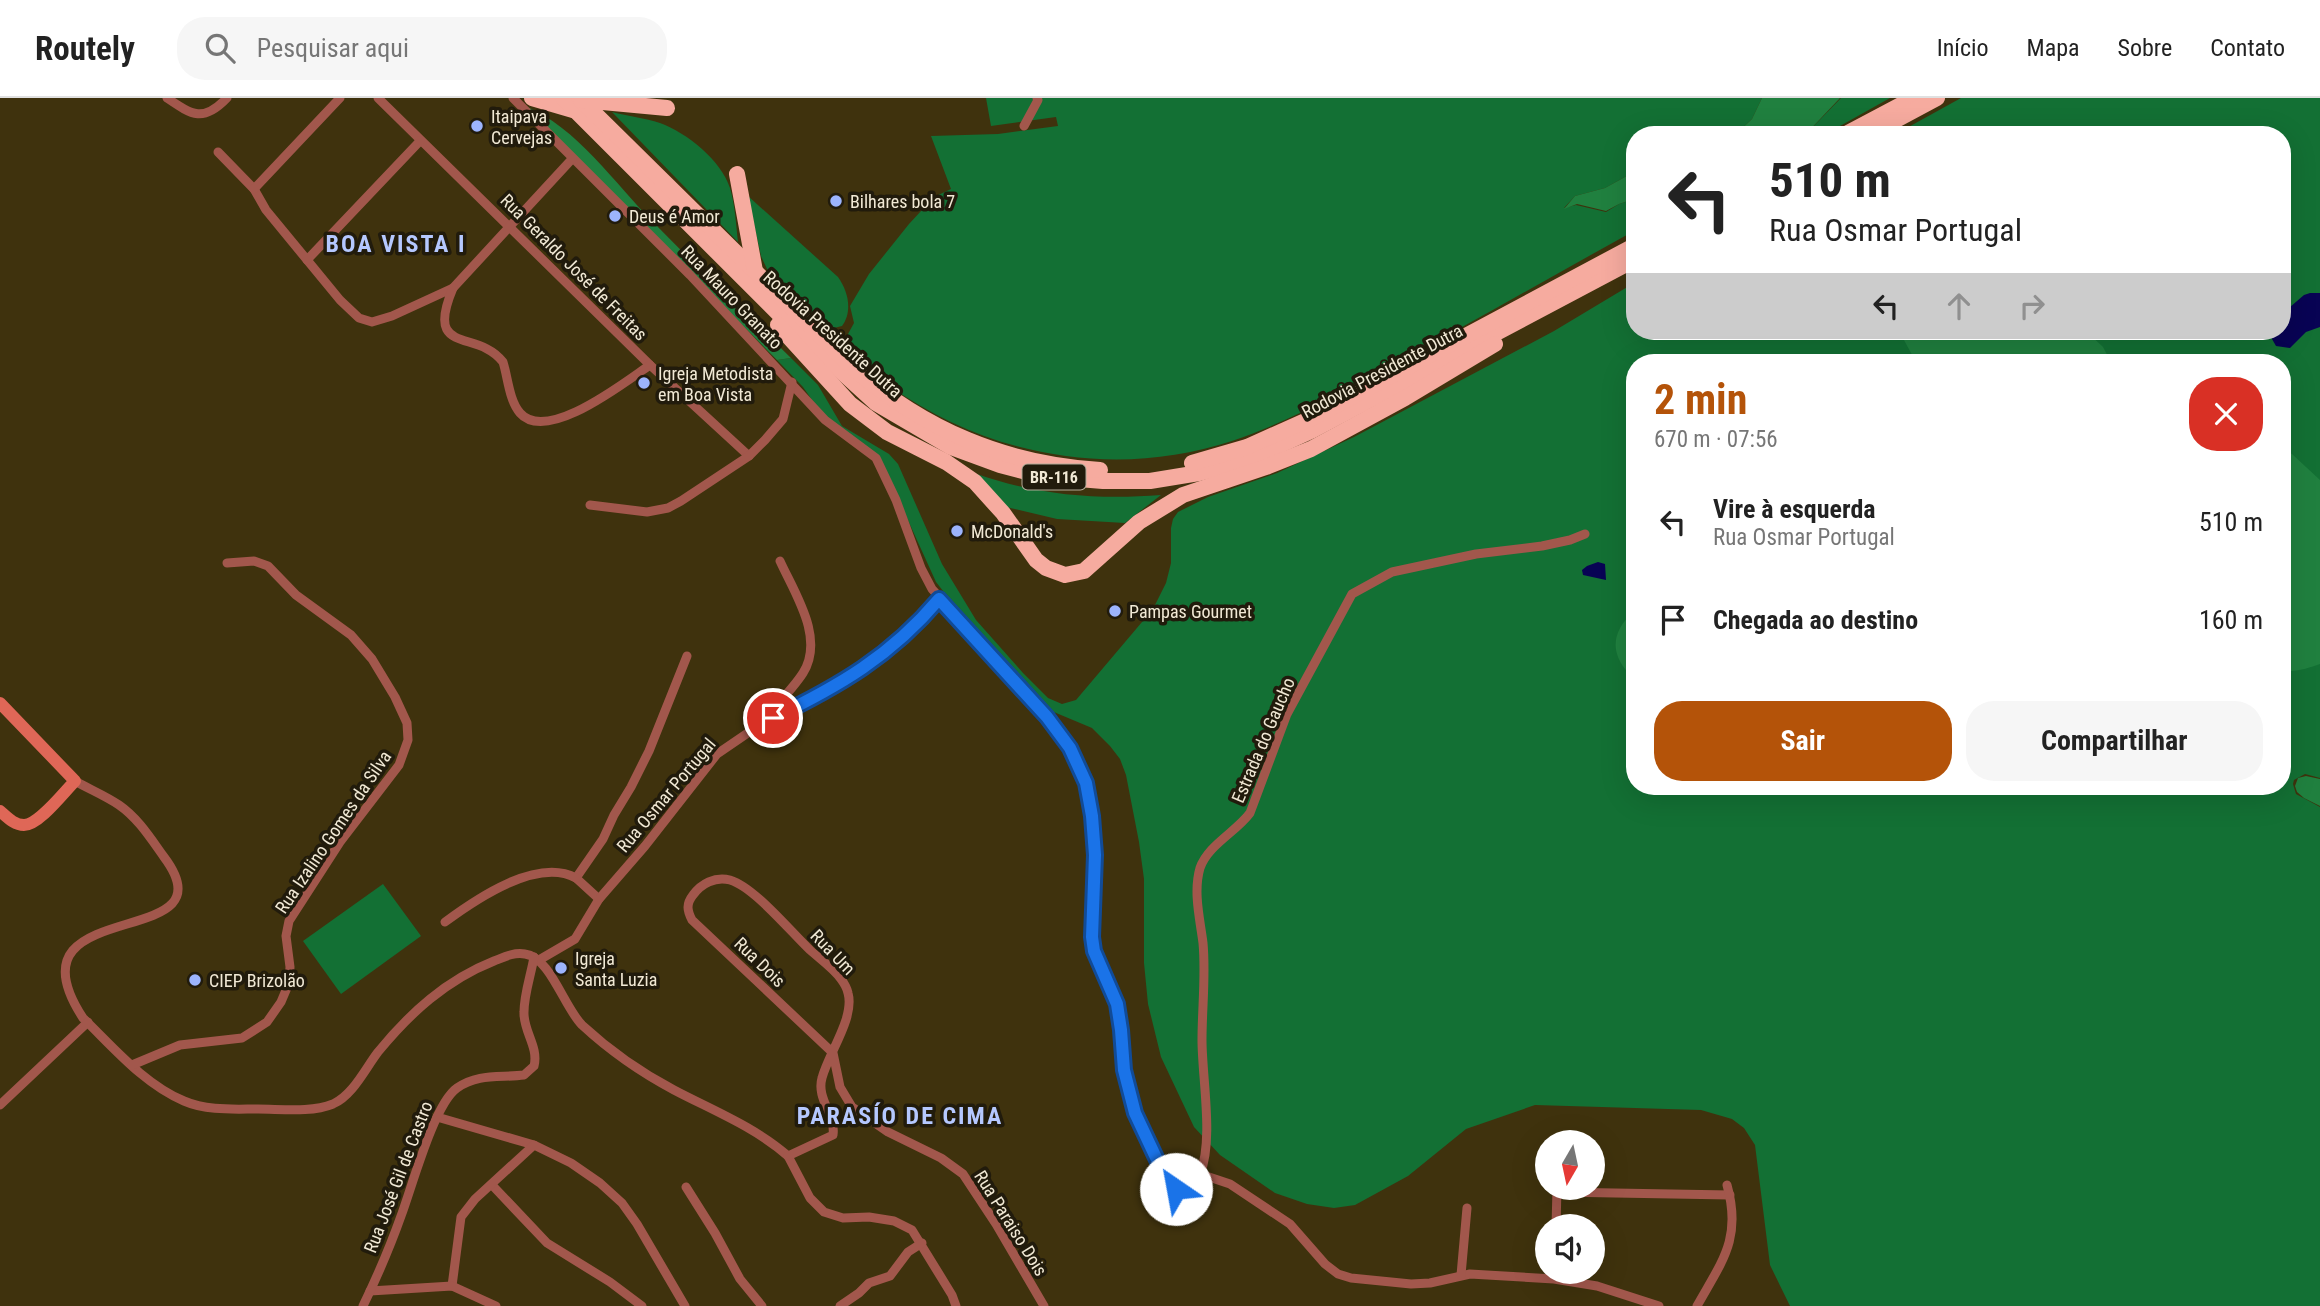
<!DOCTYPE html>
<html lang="pt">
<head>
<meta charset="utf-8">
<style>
	body { margin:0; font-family:"Roboto Condensed",sans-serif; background:#f6f6f6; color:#222; height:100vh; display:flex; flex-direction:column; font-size:26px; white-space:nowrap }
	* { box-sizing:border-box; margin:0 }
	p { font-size:23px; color:#767676 }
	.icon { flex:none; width:38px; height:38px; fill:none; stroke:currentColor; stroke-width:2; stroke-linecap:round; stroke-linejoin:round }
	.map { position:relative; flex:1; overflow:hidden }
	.drawer { position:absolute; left:1626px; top:256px; width:665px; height:441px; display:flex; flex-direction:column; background:#fff; border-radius:28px; box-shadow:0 7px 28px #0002 }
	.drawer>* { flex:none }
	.hud { position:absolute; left:1626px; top:28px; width:665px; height:214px; border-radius:28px; box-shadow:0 7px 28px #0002; background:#fff; color:#222; overflow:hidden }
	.needle { width:46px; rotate:189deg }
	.buttons { position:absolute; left:1535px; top:1032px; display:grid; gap:14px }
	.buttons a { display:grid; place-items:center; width:70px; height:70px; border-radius:50%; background:#fff; box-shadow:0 7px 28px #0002; font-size:35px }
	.pin { position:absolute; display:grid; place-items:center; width:60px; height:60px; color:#fff; margin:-30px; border:4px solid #fff; border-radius:50%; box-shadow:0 2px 7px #0007 }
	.me { position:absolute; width:77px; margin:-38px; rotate:327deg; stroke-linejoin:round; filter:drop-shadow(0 0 5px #0008) }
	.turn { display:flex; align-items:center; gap:24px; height:147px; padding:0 28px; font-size:32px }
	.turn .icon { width:91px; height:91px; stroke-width:2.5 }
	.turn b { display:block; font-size:49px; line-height:60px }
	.lanes { display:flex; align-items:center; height:66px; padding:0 28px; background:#0003; justify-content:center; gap:35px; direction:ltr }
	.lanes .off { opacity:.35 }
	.round { display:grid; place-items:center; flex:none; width:74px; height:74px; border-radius:28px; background:#f6f6f6 }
	.head { display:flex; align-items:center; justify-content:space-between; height:119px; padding:0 28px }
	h1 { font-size:42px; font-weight:700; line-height:52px; color:#b45309 }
	.primary-button { display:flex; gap:14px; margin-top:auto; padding:14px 28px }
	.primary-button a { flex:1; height:80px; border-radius:28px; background:#b45309; color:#fff; font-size:28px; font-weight:700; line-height:80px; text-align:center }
	.primary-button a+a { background:#f6f6f6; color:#222 }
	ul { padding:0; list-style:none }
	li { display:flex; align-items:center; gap:21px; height:98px; padding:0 28px }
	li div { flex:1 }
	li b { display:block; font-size:26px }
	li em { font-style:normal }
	header { display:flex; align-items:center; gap:42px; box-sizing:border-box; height:98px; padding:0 35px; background:#fff; border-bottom:2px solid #e0e0e0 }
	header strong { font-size:33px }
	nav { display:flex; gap:38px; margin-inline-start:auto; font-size:24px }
	.search { width:490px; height:63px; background:#f6f6f6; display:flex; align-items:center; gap:18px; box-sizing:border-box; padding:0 24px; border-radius:28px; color:#767676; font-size:26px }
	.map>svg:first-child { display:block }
</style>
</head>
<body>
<header>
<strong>Routely</strong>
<div class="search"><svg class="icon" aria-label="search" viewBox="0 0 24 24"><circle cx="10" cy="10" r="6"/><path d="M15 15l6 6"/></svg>Pesquisar aqui</div>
<nav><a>Início</a><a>Mapa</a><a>Sobre</a><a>Contato</a></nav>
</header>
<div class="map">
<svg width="2320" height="1208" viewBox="0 0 2320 1208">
	<rect width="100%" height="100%" fill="#3f320d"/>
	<g fill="#137034" fill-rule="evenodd">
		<path d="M986 0H1762L1752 21 1735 37H1634V74L1605 90 1575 98 1564 110 1576 107 1606 114 1619 106 1634 101V133C1554 177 1475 223 1394 266 1341 294 1289 324 1232 343 1117 381 988 359 890 288 873 275 858 260 843 245L854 225 850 208 869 176 909 126 934 99 951 91 931 38 998 36 1058 28 1056 19 991 28Z"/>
		<path d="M1841 0H1890L1824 37H1805Z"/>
		<path d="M1961 0H2320V680L2305 676 2294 682 2293 686 2296 696 2320 709V1208H1790L1770 1167 1755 1047 1744 1030 1732 1021 1701 1012 1535 1007 1466 1031 1408 1078 1355 1107 1334 1110 1307 1106 1275 1095 1220 1057 1194 1029 1161 959 1148 906 1144 865V781L1139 744 1126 677 1120 661 1110 648 1092 630 1049 612 1031 595 972 530 936 484 882 365 819 312 803 289 777 262 791 260 818 287 842 328 889 356 898 366 942 466 976 522 1023 575 1048 600 1062 606 1076 602 1153 511 1166 485 1171 465V430L1173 421 1178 414 1208 399 1277 375 1354 339 1554 233 1634 185V233H2282V37H1894ZM1634 264H2282V688H1634Z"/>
		<path d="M612 14C628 18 645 20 660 25 687 35 721 62 730 90 735 107 736 126 738 144Z"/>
		<path d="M748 98 838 179C848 193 853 213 842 228L834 230 824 227 767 171 761 158Z"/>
		<path d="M977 376C1037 397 1097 402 1161 397L1125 425 1057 421 1006 409Z"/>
		<path d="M383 786 421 838 341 896 303 843Z"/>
	</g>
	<g fill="#20803f">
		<path d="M1762 0H1840L1805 37H1735L1752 21Z"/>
		<path d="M525 8C577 29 615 86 654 125 699 171 745 215 791 260L777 262Z"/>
		<path d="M1634 74V101L1619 106 1606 113 1577 106 1564 111 1575 98 1605 90Z"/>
		<path d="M1899 233H2086L2103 249 2111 264H1916Z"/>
		<path d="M2282 350 2292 356 2320 382V566C2308 570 2295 575 2282 572Z"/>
		<path d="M1634 514V580C1610 560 1609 534 1634 514Z"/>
		<path d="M2306 678 2320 681V708L2304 700 2297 694 2295 688 2298 680Z"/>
	</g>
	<g fill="#080354">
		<path d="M2310 195H2320V229L2306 234 2290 250 2276 248 2272 241 2275 233H2282L2283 215 2304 197Z"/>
		<path d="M1598 464 1605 466 1606 482 1583 477 1582 472 1587 468Z"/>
	</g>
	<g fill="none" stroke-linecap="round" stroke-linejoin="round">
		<g stroke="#a2574c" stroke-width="9">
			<path d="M167 0C192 17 203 25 227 0"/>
			<path d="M378 0 650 267 749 358"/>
			<path d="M513 0 690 177 825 322 876 360 896 402 921 470 932 491 1047 619 1070 650 1086 685 1092 718 1095 757 1092 839 1094 853 1117 906 1121 932 1124 972 1135 1015 1165 1074 1179 1077 1200 1076 1230 1086 1290 1126 1325 1166 1338 1176 1351 1180 1411 1186 1430 1185 1470 1176 1554 1181 1597 1188 1659 1208"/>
			<path d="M1024 28 1038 2 1037 0"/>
			<path d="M218 54 254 91 266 112 340 202 359 220 372 224 392 218 453 190 572 61"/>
			<path d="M254 91 340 0"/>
			<path d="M307 162 420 43"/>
			<path d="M453 190C424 259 477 230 503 264 508 280 509 302 520 315 547 346 626 283 650 267"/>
			<path d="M590 407 647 414 668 410 681 403 749 358 765 342 783 321 792 284"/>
			<path d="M764 621C777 606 792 592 803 575 825 540 795 496 780 463"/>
			<path d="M75 683C89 691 106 698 119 707 138 720 151 741 164 759 237 856 0 793 83 920 114 950 144 986 184 1003 207 1013 233 1011 258 1011 281 1011 311 1015 333 1006 353 997 365 971 378 954 410 915 446 882 494 863 504 859 514 854 525 856 550 859 564 909 582 927 609 952 642 975 674 992 712 1012 755 1029 788 1058L810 1100 824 1114 843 1120 869 1119 894 1123 912 1132 952 1197 956 1208"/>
			<path d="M599 801 576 780 603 741 614 717 631 689 649 653 687 558"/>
			<path d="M445 824C476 801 537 759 576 780"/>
			<path d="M539 862 575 841 599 801 645 748 717 656 758 628 822 597 862 571 904 540 939 501"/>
			<path d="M132 967 180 947 242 940 267 924 281 904 289 885 290 869 286 838 289 823 340 744 399 667 408 642 407 625 395 599 372 561 351 537 296 497 268 468 254 463 227 465"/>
			<path d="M0 1007 88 924"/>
			<path d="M437 1019 534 1047"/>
			<path d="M788 1058 833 1037C836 1017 816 1001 822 980 828 956 855 920 848 895 847 890 844 885 841 881 833 870 820 861 810 852 790 833 754 789 730 782 715 778 701 786 693 797 686 806 687 812 692 822L833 955 840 989 852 1009 888 1034 941 1060 963 1076 996 1126 1044 1208"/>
			<path d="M1165 1074 1176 1091"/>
			<path d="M1200 1076C1214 1042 1202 980 1202 942 1202 910 1206 877 1203 845 1200 821 1193 794 1200 770 1208 747 1236 734 1250 715L1287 616 1352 496 1392 474 1476 456 1542 448 1570 442 1585 436"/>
			<path d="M492 1087 547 1145 610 1184 642 1208"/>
			<path d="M686 1089 715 1135 740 1181 762 1208"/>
			<path d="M1557 1094 1730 1097"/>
			<path d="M1556 1129 1557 1090"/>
			<path d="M1461 1177 1467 1110"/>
			<path d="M452 1188 461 1119 475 1101 534 1047 571 1065 600 1085 622 1105 637 1126 685 1208"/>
			<path d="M370 1193 452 1188 496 1208"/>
			<path d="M363 1208C377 1179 390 1149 401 1118 412 1089 434 1006 457 990 478 975 500 980 524 977L534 968C539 949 523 933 524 914 524 896 531 877 534 859"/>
			<path d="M840 1208 859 1195 869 1185 890 1178 908 1154 922 1145"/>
			<path d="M1697 1208C1722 1163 1742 1141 1727 1087"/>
		</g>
		<path stroke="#df6757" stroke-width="12" d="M0 605 75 683C64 694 39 727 24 727 14 727 7 719 0 713"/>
		<g stroke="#f6ab9f" stroke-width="16">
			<path d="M532 0 573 12"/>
			<path d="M563 0 787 224 876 305 951 349 1000 367 1042 378 1103 383H1150L1199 375 1245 363 1313 332 1634 162"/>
			<path d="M579 0 853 270C925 332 1004 366 1100 372"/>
			<path d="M581 2 667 10"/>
			<path d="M1844 37 1914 0"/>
			<path d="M1868 37 1937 0"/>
			<path d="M737 76 755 173"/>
			<path d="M778 227 850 306 887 334 946 364 975 384 1003 415 1036 462 1046 470 1065 477 1084 473 1139 424 1183 397 1266 369 1311 351 1405 300 1495 246"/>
			<path d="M1192 365 1247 349 1314 319 1634 148"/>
		</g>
	</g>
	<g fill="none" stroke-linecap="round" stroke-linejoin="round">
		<defs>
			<path id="route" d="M773 620C839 588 891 558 939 501L1047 619 1070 650 1086 685 1092 718 1095 757 1092 839 1094 853 1117 906 1121 932 1124 972 1135 1015 1159 1066 1176 1091"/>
		</defs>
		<use href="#route" stroke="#114b97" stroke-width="18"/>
		<use href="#route" stroke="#1a73e8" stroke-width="12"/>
	</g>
	<g fill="#9cb4fd" stroke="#211b0c" stroke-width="2.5">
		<circle cx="477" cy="28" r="7"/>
		<circle cx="836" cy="103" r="7"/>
		<circle cx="615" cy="118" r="7"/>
		<circle cx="644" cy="285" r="7"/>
		<circle cx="957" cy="433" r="7"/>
		<circle cx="1115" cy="513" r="7"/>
		<circle cx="561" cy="870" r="7"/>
		<circle cx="195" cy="882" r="7"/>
	</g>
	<g text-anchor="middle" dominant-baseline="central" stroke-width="7" stroke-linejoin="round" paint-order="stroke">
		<rect fill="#211b0c" stroke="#b3ab99" stroke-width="2" x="1022.5" y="366.5" width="63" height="25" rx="5"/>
		<g font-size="16" font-weight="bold" fill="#f1e9d5">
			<text x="1054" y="379">BR-116</text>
		</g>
		<g font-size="18" fill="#f1e9d5" stroke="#211b0c" text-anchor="start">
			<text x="491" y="18">Itaipava<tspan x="491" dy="21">Cervejas</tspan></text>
			<text x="850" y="103">Bilhares bola 7</text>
			<text x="629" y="118">Deus é Amor</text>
			<text x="658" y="275">Igreja Metodista<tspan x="658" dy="21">em Boa Vista</tspan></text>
			<text x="971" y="433">McDonald's</text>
			<text x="1129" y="513">Pampas Gourmet</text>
			<text x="575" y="860">Igreja<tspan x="575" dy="21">Santa Luzia</tspan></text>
			<text x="209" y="882">CIEP Brizolão</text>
		</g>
		<g font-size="18" fill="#f1e9d5" stroke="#211b0c">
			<text transform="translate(574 169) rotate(45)">Rua Geraldo José de Freitas</text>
			<text transform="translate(732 199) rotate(46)">Rua Mauro Granato</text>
			<text transform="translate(833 236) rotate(42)">Rodovia Presidente Dutra</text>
			<text transform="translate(1382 273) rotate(-28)">Rodovia Presidente Dutra</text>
			<text transform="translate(1263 642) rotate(-67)">Estrada do Gaucho</text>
			<text transform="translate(666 697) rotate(-50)">Rua Osmar Portugal</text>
			<text transform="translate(333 734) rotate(-56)">Rua Izalino Gomes da Silva</text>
			<text transform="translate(833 854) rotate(46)">Rua Um</text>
			<text transform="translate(760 864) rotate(44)">Rua Dois</text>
			<text transform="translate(398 1079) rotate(-69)">Rua José Gil de Castro</text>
			<text transform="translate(1011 1125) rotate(58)">Rua Paraiso Dois</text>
		</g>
		<g font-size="24" font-weight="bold" letter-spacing="2" fill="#b5c8ff" stroke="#211b0c">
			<text x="396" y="146">BOA VISTA I</text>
			<text x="900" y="1018">PARASÍO DE CIMA</text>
		</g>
	</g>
</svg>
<div class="buttons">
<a><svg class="needle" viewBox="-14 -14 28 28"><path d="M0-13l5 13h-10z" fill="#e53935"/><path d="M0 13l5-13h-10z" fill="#767676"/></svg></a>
<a><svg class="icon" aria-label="sound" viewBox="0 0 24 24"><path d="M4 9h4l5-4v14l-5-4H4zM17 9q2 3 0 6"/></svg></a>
</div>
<div class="pin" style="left:773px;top:620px;background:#d93025"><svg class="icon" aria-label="arrive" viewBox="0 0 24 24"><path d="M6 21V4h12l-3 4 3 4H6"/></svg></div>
<svg class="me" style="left:1176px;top:1091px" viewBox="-20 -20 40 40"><circle r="19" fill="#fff"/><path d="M0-13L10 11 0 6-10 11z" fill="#1a73e8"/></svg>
<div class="hud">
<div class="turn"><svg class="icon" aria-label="left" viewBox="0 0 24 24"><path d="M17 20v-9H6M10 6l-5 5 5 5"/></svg><div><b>510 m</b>Rua Osmar Portugal</div></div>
<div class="lanes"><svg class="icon" aria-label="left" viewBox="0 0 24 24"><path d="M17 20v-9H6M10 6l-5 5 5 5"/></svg><svg class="icon off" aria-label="ahead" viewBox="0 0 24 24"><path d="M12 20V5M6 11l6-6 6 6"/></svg><svg class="icon off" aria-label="right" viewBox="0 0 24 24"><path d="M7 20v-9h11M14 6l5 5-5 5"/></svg></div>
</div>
<section class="drawer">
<div class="head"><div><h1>2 min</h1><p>670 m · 07:56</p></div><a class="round" style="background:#d93025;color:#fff"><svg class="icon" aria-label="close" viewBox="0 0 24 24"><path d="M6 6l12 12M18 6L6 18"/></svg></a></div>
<ul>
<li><svg class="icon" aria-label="left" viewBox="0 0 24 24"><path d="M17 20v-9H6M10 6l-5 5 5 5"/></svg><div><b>Vire à esquerda</b><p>Rua Osmar Portugal</p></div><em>510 m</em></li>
<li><svg class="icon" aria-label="arrive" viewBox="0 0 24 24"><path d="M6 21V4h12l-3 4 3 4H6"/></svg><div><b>Chegada ao destino</b></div><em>160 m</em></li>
</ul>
<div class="primary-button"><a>Sair</a><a>Compartilhar</a></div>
</section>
</div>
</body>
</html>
